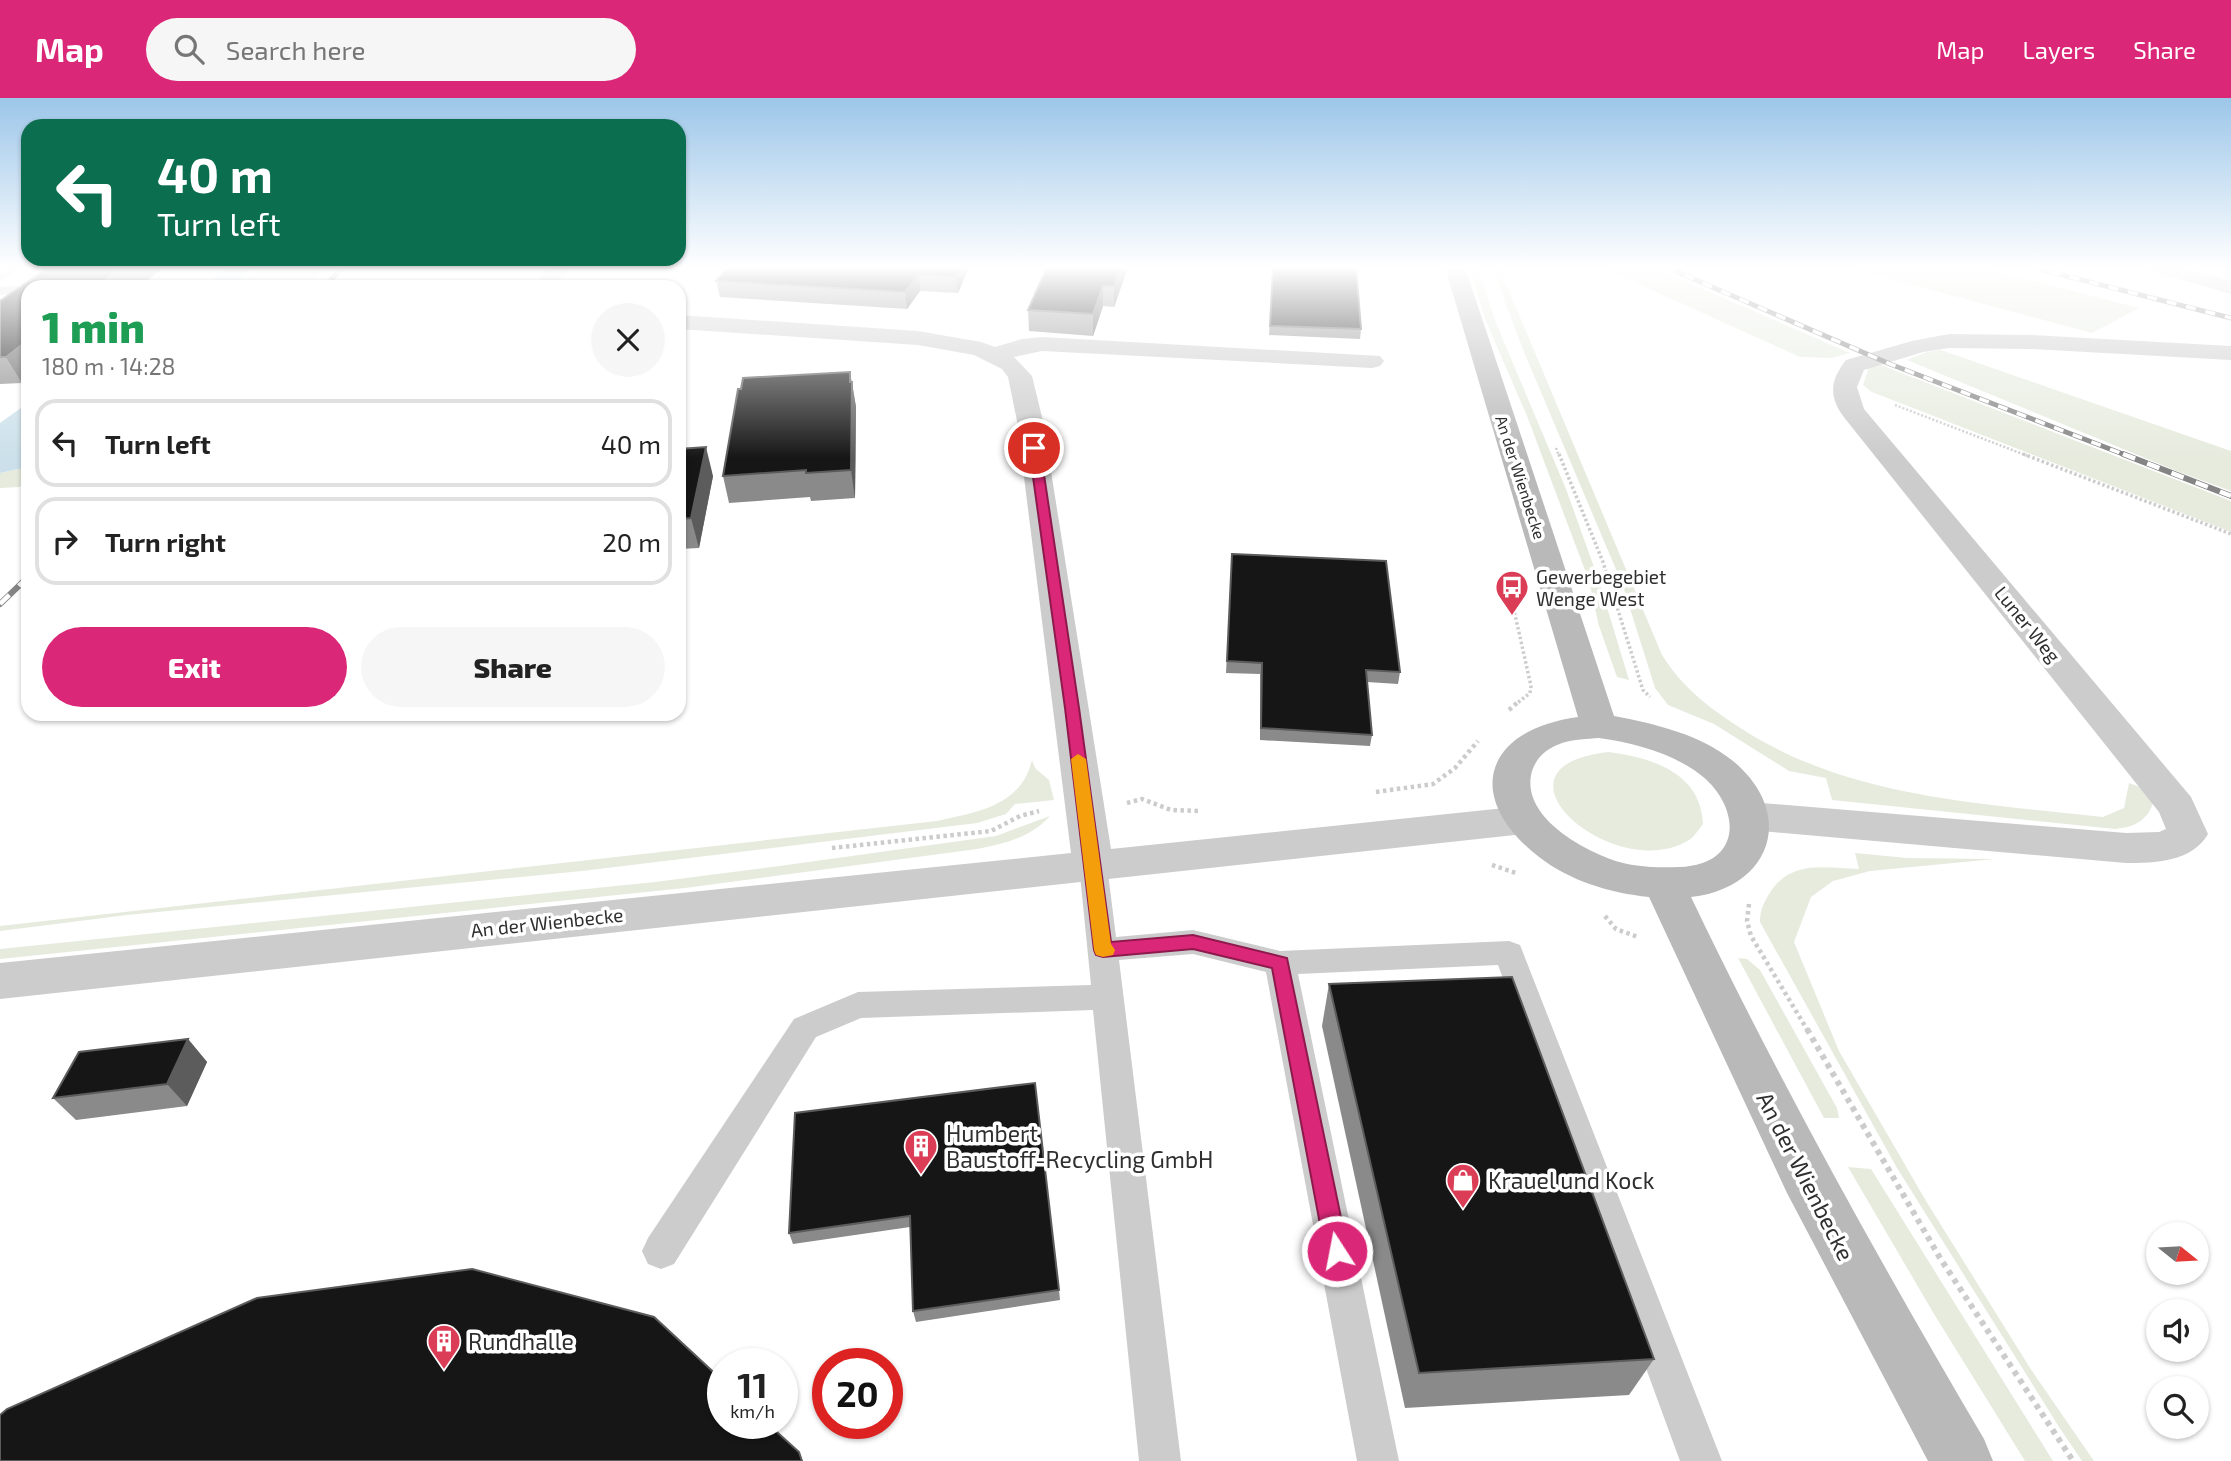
<!DOCTYPE html>
<html lang="en">
<head>
<meta charset="utf-8">
<style>
	body { margin:0; font-family:"Exo 2",sans-serif; background:#f6f6f6; color:#222; height:100vh; display:flex; flex-direction:column; font-size:26px; white-space:nowrap }
	* { box-sizing:border-box; margin:0 }
	p { font-size:23px; color:#767676 }
	.icon { flex:none; width:38px; height:38px; fill:none; stroke:currentColor; stroke-width:2; stroke-linecap:round; stroke-linejoin:round }
	.map { position:relative; flex:1; overflow:hidden }
	.sheet { position:absolute; left:21px; top:182px; width:665px; height:441px; display:flex; flex-direction:column; background:#fff; border-radius:21px; box-shadow:0 2px 5px #0004 }
	.sheet>* { flex:none }
	.hud { position:absolute; left:21px; top:21px; width:665px; height:147px; border-radius:21px; box-shadow:0 2px 5px #0004; background:#0b6e4f; color:#fff; overflow:hidden }
	.needle { width:46px; rotate:108deg }
	.buttons { position:absolute; left:2146px; top:1124px; display:grid; gap:14px }
	.buttons a { display:grid; place-items:center; width:63px; height:63px; border-radius:50%; background:#fff; box-shadow:0 2px 5px #0004; font-size:35px }
	.speed { position:absolute; left:707px; top:1250px; display:flex; gap:14px; font-size:35px; font-weight:700; text-align:center }
	.speed>* { display:grid; place-content:center; width:91px; height:91px; border-radius:50%; background:#fff; box-shadow:0 2px 5px #0004; line-height:1 }
	.speed small { font-size:18px; font-weight:400 }
	.speed .limit { border:10px solid #d22; background:#fff; color:#111 }
	.pin { position:absolute; display:grid; place-items:center; width:60px; height:60px; color:#fff; margin:-30px; border:4px solid #fff; border-radius:50%; box-shadow:0 2px 7px #0007 }
	.me { position:absolute; width:77px; margin:-38px; rotate:349deg; stroke-linejoin:round; filter:drop-shadow(0 0 5px #0008) }
	.turn { display:flex; align-items:center; gap:24px; height:147px; padding:0 21px; font-size:32px }
	.turn .icon { width:91px; height:91px; stroke-width:2.5 }
	.turn b { display:block; font-size:49px; line-height:60px }
	.round { display:grid; place-items:center; flex:none; width:74px; height:74px; border-radius:37px; background:#f6f6f6 }
	.overview { display:flex; align-items:center; justify-content:space-between; height:119px; padding:0 21px }
	h1 { font-size:42px; font-weight:800; line-height:52px; color:#1e9e55 }
	.primary-button { display:flex; gap:14px; margin-top:auto; padding:14px 21px }
	.primary-button a { flex:1; height:80px; border-radius:42px; background:#db2777; color:#fff; font-size:28px; font-weight:800; line-height:80px; text-align:center }
	.primary-button a+a { background:#f6f6f6; color:#222 }
	ul { padding:0; list-style:none }
	li { display:flex; align-items:center; gap:21px; height:88px; margin:0 14px 10px; padding:0 7px; border:4px solid #e0e0e0; border-radius:21px }
	li div { flex:1 }
	li b { display:block; font-size:26px }
	li em { font-style:normal }
	header { display:flex; align-items:center; gap:42px; box-sizing:border-box; height:98px; padding:0 35px; background:#db2777; color:#fff }
	header strong { font-size:33px }
	nav { display:flex; gap:38px; margin-inline-start:auto; font-size:24px }
	.search { width:490px; height:63px; background:#f6f6f6; display:flex; align-items:center; gap:18px; box-sizing:border-box; padding:0 24px; border-radius:38px; color:#767676; font-size:26px }
	.map>svg:first-child { display:block }
</style>
</head>
<body>
<header>
<strong>Map</strong>
<div class="search"><svg class="icon" aria-label="search" viewBox="0 0 24 24"><circle cx="10" cy="10" r="6"/><path d="M15 15l6 6"/></svg>Search here</div>
<nav><a>Map</a><a>Layers</a><a>Share</a></nav>
</header>
<div class="map">
<svg width="2231" height="1363" viewBox="0 0 2231 1363">
	<rect width="100%" height="100%" fill="#fff"/>
	<g fill="#e6ebde">
		<path d="M259 169H326L305 189H274L283 179 257 187H240Z"/>
		<path d="M1469 169H1478L1496 225 1566 391 1599 483 1629 582 1617 579 1599 528 1589 483 1527 318 1486 223Z"/>
		<path d="M1492 169H1499L1662 557C1682 589 1708 609 1739 629 1847 700 1979 705 2103 719L2124 710 2129 685 2148 692 2153 705C2147 723 2134 729 2115 731L1832 702 1826 680 1789 673 1714 626 1668 607 1655 590 1623 488 1524 254Z"/>
		<path d="M1601 169H1652L1850 255 1832 260 1800 259Z"/>
		<path d="M1847 169H1979L2139 210 2092 235Z"/>
		<path d="M1941 252 2231 353V393L2179 374 1907 262 1927 254Z"/>
		<path d="M1881 267 2231 403V434L1872 294 1863 287 1869 269Z"/>
		<path d="M28 369V379L20 389 0 390V375Z"/>
		<path d="M1609 654C1653 660 1701 675 1703 726 1699 731 1694 739 1689 742 1615 788 1475 668 1609 654Z"/>
		<path d="M1032 662 1035 670 1049 682 1054 702 1015 706 1006 716 977 725 582 773 127 817 0 833V828L937 723C976 714 1021 709 1032 662Z"/>
		<path d="M1050 718C1030 740 1006 745 977 751L685 790 0 861V851L655 784 772 769 996 738Z"/>
		<path d="M1855 755 1907 760 1995 761 1870 773 1833 783 1811 799 1794 844 1839 953 1926 1103 2030 1270 2094 1363H2082L2061 1332 1897 1070 1760 824C1760 811 1764 804 1771 793 1792 762 1825 770 1859 771Z"/>
		<path d="M1738 860 1747 861 1760 872 1837 1010 1839 1020H1824Z"/>
		<path d="M1848 1069 1871 1071 2053 1363H2025L1934 1216Z"/>
	</g>
	<g fill="#cbe0ea">
		<path d="M227 169H255L237 186 207 187Z"/>
		<path d="M28 305V369L0 375V325Z"/>
	</g>
	<g fill="none" stroke-linecap="round" stroke-linejoin="round">
		<g stroke="#ccc" stroke-width="2.5" stroke-dasharray="2 2" stroke-linecap="butt">
			<path d="M1895 307 2028 358"/>
			<path d="M1556 350 1559 358"/>
		</g>
		<g stroke="#ccc" stroke-width="3.5" stroke-dasharray="2.5 2.5" stroke-linecap="butt">
			<path d="M1559 356 1603 464 1643 592 1650 599"/>
			<path d="M2023 356 2231 436"/>
			<path d="M1509 490 1531 588 1530 595 1516 606"/>
		</g>
		<g stroke="#ccc" stroke-width="4.5" stroke-dasharray="3.5 3.5" stroke-linecap="butt">
			<path d="M1509 612 1518 604"/>
			<path d="M1376 694 1433 686 1455 670 1478 643"/>
			<path d="M1127 705 1142 701 1171 712 1200 713"/>
			<path d="M832 750 991 733 1020 718 1039 713"/>
			<path d="M1492 767 1516 775"/>
			<path d="M1749 806 1747 823 1751 838 1808 933"/>
			<path d="M1605 818 1616 831 1638 839"/>
		</g>
		<path stroke="#ccc" stroke-width="6" stroke-dasharray="5 5" stroke-linecap="butt" d="M1807 931 1940 1160 2073 1363"/>
		<g fill="#ccc" fill-rule="evenodd">
			<path d="M6 169H23L0 183V173Z"/>
			<path d="M28 188 33 189H28V196L0 197V189Z"/>
			<path d="M1093 757 1103 760 1107 767 1116 839 1193 832 1280 853 1509 843 1520 847 1722 1363H1680L1498 867 1298 876 1399 1363H1357L1266 874 1193 856 1119 862 1181 1363H1139L1093 912 861 920 816 939 674 1166 661 1171 648 1166 642 1153 648 1140 794 921 858 894 1091 887 1079 767 1083 760Z"/>
		</g>
		<g fill="#ccc" fill-rule="evenodd">
			<path d="M548 169H569L555 189H533Z"/>
			<path d="M2147 169H2180L2231 183V196L2150 173Z"/>
			<path d="M679 217 918 233 981 244 995 249 1022 241 1042 239 1380 258 1384 263 1380 268 1372 270 1042 253 1014 259 1032 278 1043 323 1111 751 1524 708 1538 712 1544 722 1538 732 1524 736 0 901V865L1071 755 1017 323 1008 279 1002 271 974 257 918 247 679 231Z"/>
			<path d="M1949 236 2032 237 2231 248V262L2032 251 1949 250 1923 254 1864 272 1857 289 1864 311 2191 699 2208 736C2192 764 2155 765 2126 765L1750 732 1736 728 1730 718 1736 708 1750 704 2126 735 2159 734 2166 731 2159 714 1843 318C1828 297 1831 281 1846 262L1912 243Z"/>
		</g>
		<path fill="#b9b9b9" fill-rule="evenodd" d="M1445 169H1465L1614 618C1655 626 1700 636 1733 663 1797 716 1771 790 1691 799 1780 985 1880 1164 1984 1341L1993 1363H1928L1787 1095 1649 799C1610 795 1570 783 1539 759 1463 700 1483 632 1578 619ZM1599 640C1633 645 1665 653 1694 672 1741 703 1747 767 1679 769 1656 770 1631 769 1610 761 1576 748 1520 716 1532 673 1537 658 1548 650 1562 645 1574 641 1587 641 1599 640Z"/>
		<defs>
			<g id="rail-far1">
				<path d="M1666 169 1890 266 2128 358"/>
				<path d="M2031 169 2231 220"/>
				<path d="M324 189 343 169"/>
			</g>
			<g id="rail">
				<path d="M2123 356 2231 398"/>
				<path d="M0 506 28 479"/>
			</g>
		</defs>
		<use href="#rail-far1" stroke="#848484" stroke-width="5"/>
		<use href="#rail" stroke="#848484" stroke-width="6"/>
		<use href="#rail-far1" stroke="#fff" stroke-width="3.5" stroke-dasharray="10" stroke-linecap="butt"/>
		<use href="#rail" stroke="#fff" stroke-width="4.5" stroke-dasharray="13" stroke-linecap="butt"/>
	</g>
	<g fill="#8a8a8a">
		<path d="M49 169H164L22 285 0 286V203Z"/>
		<path d="M729 169H969L958 195 920 193 907 211 720 199 716 183Z"/>
		<path d="M1128 169 1114 209 1103 208 1093 238 1029 233 1028 212Z"/>
		<path d="M1273 169 1361 231 1360 241 1269 237Z"/>
		<path d="M852 284 856 309 855 400 811 403 810 399 729 405 723 378Z"/>
		<path d="M679 351 713 378 699 450 679 451Z"/>
		<path d="M1232 456 1400 574 1398 586 1367 584 1372 637 1370 648 1260 642V576L1226 575Z"/>
		<path d="M1329 886 1654 1261 1629 1297 1405 1310 1322 928Z"/>
		<path d="M188 941 207 964 187 1008 76 1022 53 1000Z"/>
		<path d="M795 1015 1059 1192 1060 1202 916 1224 913 1213 910 1129 793 1146 789 1135Z"/>
	</g>
	<g fill="#5c5c5c">
		<path d="M122 169H164L139 189H96Z"/>
		<path d="M961 169H969L958 195 956 179Z"/>
		<path d="M1121 169H1128L1114 209V188Z"/>
		<path d="M919 177 920 193 907 211 905 194Z"/>
		<path d="M1103 188V208L1093 238V216Z"/>
		<path d="M28 242V280L22 285 6 259Z"/>
		<path d="M850 274 856 309 855 400 851 372Z"/>
		<path d="M706 349 713 378 699 450 691 420Z"/>
		<path d="M188 941 207 964 187 1008 167 986Z"/>
	</g>
	<g fill="#161616" stroke="#5c5c5c" stroke-width="2">
		<path d="M49 169H122L96 189H28V242L6 259H0V203Z"/>
		<path d="M729 169H961L956 179 919 177 905 194 716 183Z"/>
		<path d="M1047 169H1121L1114 188H1103L1093 216 1028 212Z"/>
		<path d="M1273 169H1356L1361 231 1270 228Z"/>
		<path d="M850 274V284H852L851 372 806 375V372L723 378 738 291H741L743 280Z"/>
		<path d="M706 349 691 420 679 421V351Z"/>
		<path d="M1232 456 1386 463 1400 574 1366 572 1372 637 1261 630 1262 565 1227 563Z"/>
		<path d="M1512 879 1654 1261 1419 1275 1329 886Z"/>
		<path d="M188 941 167 986 53 1000 79 954Z"/>
		<path d="M1035 985 1059 1192 913 1213 910 1118 789 1135 795 1015Z"/>
		<path d="M472 1171 654 1219 723 1283V1325H767L799 1354 802 1363H0V1317L7 1311 257 1200Z"/>
	</g>
	<linearGradient id="sky" x2="0" y2="1"><stop stop-color="#9cc6e9"/><stop offset="0.47" stop-color="#fff"/><stop offset="1" stop-color="#fff" stop-opacity="0"/></linearGradient>
	<rect width="2231" height="360" fill="url(#sky)"/>
	<path fill="#db2777" stroke="#8e194d" stroke-width="2" d="M1034 347 1040 350 1079 610 1111 844 1193 837 1287 860 1348 1153 1345 1161 1337 1164 1329 1161 1325 1153 1272 870 1193 851 1103 859 1096 857 1094 852 1065 610 1029 350Z"/>
	<path fill="#f59e0b" d="M1078 656 1086 661 1111 846 1115 852 1113 857 1103 859 1096 857 1094 852 1071 661Z"/>
	<defs>
		<symbol id="bus-pin" viewBox="-11 -11 22 30"><path d="M0 17L-7.5 6A9.5 9.5 0 1 1 7.5 6Z" fill="#da3d55" stroke="#fff"/><path d="M-5-6H5V4H4V6H2V4H-2V6H-4V4H-5ZM-3.5-4V0h7V-4ZM-3.5 1.2v1.5H-2V1.2ZM2 1.2v1.5H3.5V1.2Z" fill="#fff"/></symbol>
		<symbol id="building-pin" viewBox="-11 -11 22 30"><path d="M0 17L-7.5 6A9.5 9.5 0 1 1 7.5 6Z" fill="#da3d55" stroke="#fff"/><path d="M-4-6H4V6H1V3H-1V6H-4ZM-2.5-4.3h1.7v1.8h-1.7ZM.8-4.3h1.7v1.8H.8ZM-2.5-1h1.7V.8h-1.7ZM.8-1h1.7V.8H.8Z" fill="#fff"/></symbol>
		<symbol id="shop-pin" viewBox="-11 -11 22 30"><path d="M0 17L-7.5 6A9.5 9.5 0 1 1 7.5 6Z" fill="#da3d55" stroke="#fff"/><path d="M-5-2.5h2.3a2.7 3.5 0 0 1 5.4 0H5L5.5 6h-11ZM-1.5-2.5h3a1.5 2.3 0 0 0-3 0Z" fill="#fff"/></symbol>
	</defs>
	<g fill-rule="evenodd">
		<use href="#bus-pin" x="1493" y="470" width="38" height="52"/>
		<use href="#building-pin" x="902" y="1029" width="38" height="52"/>
		<use href="#shop-pin" x="1444" y="1063" width="38" height="52"/>
		<use href="#building-pin" x="425" y="1224" width="38" height="52"/>
	</g>
	<g text-anchor="middle" dominant-baseline="central" stroke-width="7" stroke-linejoin="round" paint-order="stroke">
		<g font-size="16" fill="#2f2f2f" stroke="#fff">
			<text transform="translate(1521 379) rotate(72)">An der Wienbecke</text>
		</g>
		<g font-size="19" fill="#2f2f2f" stroke="#fff" text-anchor="start">
			<text x="1536" y="478">Gewerbegebiet<tspan x="1536" dy="22">Wenge West</tspan></text>
		</g>
		<g font-size="19" fill="#2f2f2f" stroke="#fff">
			<text transform="translate(2028 526) rotate(51)">Luner Weg</text>
			<text transform="translate(547 824) rotate(-6)">An der Wienbecke</text>
		</g>
		<g font-size="23" fill="#2f2f2f" stroke="#fff" text-anchor="start">
			<text x="946" y="1035">Humbert<tspan x="946" dy="26">Baustoff-Recycling GmbH</tspan></text>
			<text x="1488" y="1082">Krauel und Kock</text>
			<text x="468" y="1243">Rundhalle</text>
		</g>
		<g font-size="23" fill="#2f2f2f" stroke="#fff">
			<text transform="translate(1806 1078) rotate(63)">An der Wienbecke</text>
		</g>
	</g>
</svg>
<div class="buttons">
<a><svg class="needle" viewBox="-14 -14 28 28"><path d="M0-13l5 13h-10z" fill="#e53935"/><path d="M0 13l5-13h-10z" fill="#767676"/></svg></a>
<a><svg class="icon" aria-label="sound" viewBox="0 0 24 24"><path d="M4 9h4l5-4v14l-5-4H4zM17 9q2 3 0 6"/></svg></a>
<a><svg class="icon" aria-label="search" viewBox="0 0 24 24"><circle cx="10" cy="10" r="6"/><path d="M15 15l6 6"/></svg></a>
</div>
<div class="speed"><div>11<small>km/h</small></div><div class="limit">20</div></div>
<div class="pin" style="left:1034px;top:350px;background:#d93025"><svg class="icon" aria-label="arrive" viewBox="0 0 24 24"><path d="M6 21V4h12l-3 4 3 4H6"/></svg></div>
<svg class="me" style="left:1337px;top:1153px" viewBox="-20 -20 40 40"><circle r="17" fill="#db2777" stroke="#fff" stroke-width="3"/><path d="M0-11L8 9 0 5-8 9z" fill="#fff"/></svg>
<div class="hud">
<div class="turn"><svg class="icon" aria-label="left" viewBox="0 0 24 24"><path d="M17 20v-9H6M10 6l-5 5 5 5"/></svg><div><b>40 m</b>Turn left</div></div>
</div>
<section class="sheet">
<div class="overview"><div><h1>1 min</h1><p>180 m · 14:28</p></div><a class="round"><svg class="icon" aria-label="close" viewBox="0 0 24 24"><path d="M6 6l12 12M18 6L6 18"/></svg></a></div>
<ul>
<li><svg class="icon" aria-label="left" viewBox="0 0 24 24"><path d="M17 20v-9H6M10 6l-5 5 5 5"/></svg><div><b>Turn left</b></div><em>40 m</em></li>
<li><svg class="icon" aria-label="right" viewBox="0 0 24 24"><path d="M7 20v-9h11M14 6l5 5-5 5"/></svg><div><b>Turn right</b></div><em>20 m</em></li>
</ul>
<div class="primary-button"><a>Exit</a><a>Share</a></div>
</section>
</div>
</body>
</html>
